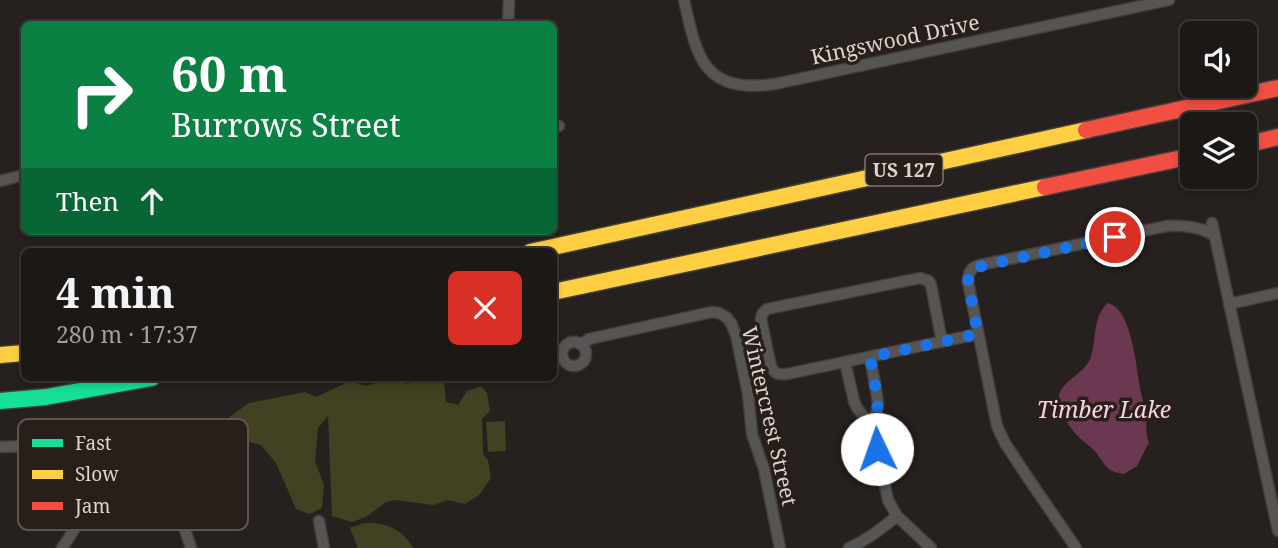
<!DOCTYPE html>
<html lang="en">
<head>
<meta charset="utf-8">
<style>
	body { margin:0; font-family:"Noto Serif",serif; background:#25211f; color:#f1f3f6; height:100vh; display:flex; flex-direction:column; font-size:26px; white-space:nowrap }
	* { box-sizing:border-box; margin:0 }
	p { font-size:23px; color:#a0a0a1 }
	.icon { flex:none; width:38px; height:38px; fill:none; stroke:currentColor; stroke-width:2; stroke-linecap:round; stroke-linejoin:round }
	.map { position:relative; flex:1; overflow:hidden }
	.side { position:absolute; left:21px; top:248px; width:536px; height:133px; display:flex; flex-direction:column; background:#1c1816; border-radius:10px; box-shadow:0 4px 10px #0003,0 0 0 2px #3a3735 }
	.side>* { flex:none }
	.banner { position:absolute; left:21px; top:21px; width:536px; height:214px; border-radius:10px; box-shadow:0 4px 10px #0003,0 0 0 2px #3a3735; background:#0b8043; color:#fff; overflow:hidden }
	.fabs { position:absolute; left:1180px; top:21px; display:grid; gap:14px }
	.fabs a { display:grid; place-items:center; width:77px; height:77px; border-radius:10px; background:#1c1816; box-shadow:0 4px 10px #0003,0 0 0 2px #3a3735; font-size:35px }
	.pin { position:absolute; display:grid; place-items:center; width:60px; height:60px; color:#fff; margin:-30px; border:4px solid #fff; border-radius:50%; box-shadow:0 2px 7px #0007 }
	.me { position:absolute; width:77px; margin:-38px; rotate:357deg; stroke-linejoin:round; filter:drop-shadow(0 0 5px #0008) }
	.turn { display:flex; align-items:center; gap:24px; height:147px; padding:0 35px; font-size:32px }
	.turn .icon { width:91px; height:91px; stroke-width:2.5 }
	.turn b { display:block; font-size:49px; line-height:60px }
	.then { display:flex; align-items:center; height:66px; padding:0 35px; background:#0003; gap:14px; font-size:26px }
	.round { display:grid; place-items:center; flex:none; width:74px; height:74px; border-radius:10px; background:#25211f }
	.overview { display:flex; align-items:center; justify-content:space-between; height:119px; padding:0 35px }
	h1 { font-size:42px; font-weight:700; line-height:52px }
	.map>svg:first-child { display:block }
</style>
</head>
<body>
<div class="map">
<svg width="1278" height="548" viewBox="0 0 1278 548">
	<rect width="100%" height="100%" fill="#26201e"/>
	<g fill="#424222">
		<path d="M420 378H439L444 382 446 402 458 405 467 391 481 386 487 393 490 411 482 419 483 454 488 460 491 478 479 495 465 504 448 500 433 505 395 500 386 502 366 517 352 522 332 516 328 416 318 428 315 461 324 485 322 508 310 514 296 509 276 463 261 445 231 437 228 418 249 403 305 392 316 397 350 381 366 386 389 379 408 384Z"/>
		<path d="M505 421 506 451 488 452 486 422Z"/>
		<path d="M364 523C385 522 403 529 413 548H358L350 528Z"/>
	</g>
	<path fill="#6b3852" d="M1108 303C1132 309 1136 367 1140 387 1141 397 1145 405 1146 415 1147 424 1145 433 1149 442L1137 466 1124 474C1119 473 1113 472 1109 469 1103 464 1100 457 1095 451 1089 445 1081 440 1075 433 1068 424 1055 407 1059 395 1064 379 1084 374 1090 359 1097 341 1092 316 1108 303Z"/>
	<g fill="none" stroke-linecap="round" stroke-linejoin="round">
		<defs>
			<g id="street">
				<path d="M684 0C697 59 704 94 775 84L1169 0"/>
				<path d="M508 24 509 0"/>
				<path d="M553 125 559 126"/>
				<path d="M0 181 24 175"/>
				<path d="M1212 223 1278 531"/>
				<path d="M1229 304 1278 293"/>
				<circle cx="574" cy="354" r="12"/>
				<path d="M942 342 931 285 929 281 920 278 767 309 762 314 761 319 771 367C775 374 779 375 787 374 851 360 914 348 978 334"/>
				<path d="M581 345 589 339 712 312 719 313 726 317 731 323 736 335 748 394 752 434 764 469 780 548"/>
				<path d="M870 357 877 396 878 404 873 428 888 500 897 516 931 548"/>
				<path d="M845 362 854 401 857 408 873 428"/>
				<path d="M0 447C59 443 133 464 173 509 182 520 187 534 191 548"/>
				<path d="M319 521 324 548"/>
				<path d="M62 548C81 522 93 494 103 464"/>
				<path d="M849 548C867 540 881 529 897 516"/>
				<path d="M1076 548 1026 475 1005 443 997 426 968 282C968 273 971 267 980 265L1167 226C1182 225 1202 227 1215 236"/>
			</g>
			<path id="fast" d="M0 401 46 397 152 378"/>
			<g id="slow">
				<path d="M530 252 1086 130"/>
				<path d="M553 292 1045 187"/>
				<path d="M0 355 24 353"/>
			</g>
			<g id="jam">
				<path d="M1086 130 1278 88"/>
				<path d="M1244 145 1278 137"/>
				<path d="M1045 187 1192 156"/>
			</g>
		</defs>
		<use href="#street" stroke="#423e3b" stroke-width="13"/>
		<use href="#fast" stroke="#423e3b" stroke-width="19"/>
		<use href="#slow" stroke="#423e3b" stroke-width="19"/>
		<use href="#jam" stroke="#423e3b" stroke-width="19"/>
		<use href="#street" stroke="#575554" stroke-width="10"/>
		<use href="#fast" stroke="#16e098" stroke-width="16"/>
		<use href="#slow" stroke="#ffcf43" stroke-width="16"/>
		<use href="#jam" stroke="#f24e42" stroke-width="16"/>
	</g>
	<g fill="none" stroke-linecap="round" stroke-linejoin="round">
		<path stroke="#1a73e8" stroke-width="12" stroke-dasharray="0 21.6" d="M877 449 873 428 878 404 877 396 870 357 978 334 968 282 969 273 973 268 1115 237"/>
	</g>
	<g text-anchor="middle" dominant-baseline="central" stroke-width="7" stroke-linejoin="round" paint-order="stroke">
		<rect fill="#291f1a" stroke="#a69e99" stroke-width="2" x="865.5" y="154.5" width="77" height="31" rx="5"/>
		<g font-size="19" font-weight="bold" fill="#dbd4d0">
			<text x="904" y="170">US 127</text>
		</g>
		<g font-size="21" fill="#dbd4d0" stroke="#291f1a">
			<text transform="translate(895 39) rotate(-12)">Kingswood Drive</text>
			<text transform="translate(770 416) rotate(77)">Wintercrest Street</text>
		</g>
		<g font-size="23" font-style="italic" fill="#f6d1e1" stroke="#291f1a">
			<text x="1104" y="409">Timber Lake</text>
		</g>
	</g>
	<rect x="18" y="419" width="230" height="111" rx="10" fill="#291f1a" stroke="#5e5551" stroke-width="2"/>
	<rect x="32" y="439" width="31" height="8" fill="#16e098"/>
	<rect x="32" y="470" width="31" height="9" fill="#ffcf43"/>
	<rect x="32" y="502" width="31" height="8" fill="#f24e42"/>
	<g font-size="19" fill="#dbd4d0">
		<text x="75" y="450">Fast</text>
		<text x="75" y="481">Slow</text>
		<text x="75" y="513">Jam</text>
	</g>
</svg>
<div class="fabs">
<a><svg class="icon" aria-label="sound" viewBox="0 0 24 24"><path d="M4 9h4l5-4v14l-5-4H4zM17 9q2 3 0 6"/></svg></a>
<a><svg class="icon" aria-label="layers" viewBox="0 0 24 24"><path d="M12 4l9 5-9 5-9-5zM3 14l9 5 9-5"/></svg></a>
</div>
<div class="pin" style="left:1115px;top:237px;background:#d93025"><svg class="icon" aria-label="arrive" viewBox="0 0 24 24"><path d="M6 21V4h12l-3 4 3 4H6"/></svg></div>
<svg class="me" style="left:877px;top:449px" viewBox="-20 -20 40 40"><circle r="19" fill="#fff"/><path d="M0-13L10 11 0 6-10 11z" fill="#1a73e8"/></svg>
<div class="banner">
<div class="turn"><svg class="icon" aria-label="right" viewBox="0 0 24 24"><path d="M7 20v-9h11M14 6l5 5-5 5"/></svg><div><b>60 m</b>Burrows Street</div></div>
<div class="then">Then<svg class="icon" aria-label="ahead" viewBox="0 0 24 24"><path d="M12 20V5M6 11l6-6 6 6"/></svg></div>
</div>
<section class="side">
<div class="overview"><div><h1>4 min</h1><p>280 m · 17:37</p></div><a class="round" style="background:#d93025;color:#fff"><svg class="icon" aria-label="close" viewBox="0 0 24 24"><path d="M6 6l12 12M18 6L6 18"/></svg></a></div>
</section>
</div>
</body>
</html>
